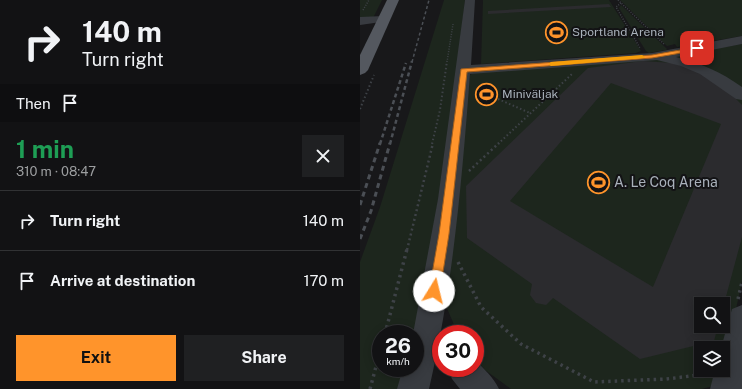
<!DOCTYPE html>
<html lang="en">
<head>
<meta charset="utf-8">
<style>
	body { margin:0; font-family:"Public Sans",sans-serif; background:#1f2022; color:#f1f3f6; height:100vh; display:flex; flex-direction:column; font-size:15px; white-space:nowrap }
	* { box-sizing:border-box; margin:0 }
	p { font-size:13px; color:#9c9ea0 }
	.icon { flex:none; width:22px; height:22px; fill:none; stroke:currentColor; stroke-width:2; stroke-linecap:round; stroke-linejoin:round }
	.map { position:relative; flex:1; overflow:hidden }
	.side { display:flex; flex-direction:column; background:#121214; width:360px }
	.side>* { flex:none }
	.banner { background:#121214; color:#f1f3f6; overflow:hidden }
	.tools { position:absolute; left:334px; top:297px; display:grid; gap:8px }
	.tools a { display:grid; place-items:center; width:36px; height:36px; border-radius:0px; background:#121214; box-shadow:0 2px 10px #0003,0 0 0 1px #313234; font-size:20px }
	.speed { position:absolute; left:12px; top:325px; display:flex; gap:8px; font-size:20px; font-weight:700; text-align:center }
	.speed>* { display:grid; place-content:center; width:52px; height:52px; border-radius:50%; background:#121214; box-shadow:0 2px 10px #0003,0 0 0 1px #313234; line-height:1 }
	.speed small { font-size:10px; font-weight:400 }
	.speed .limit { border:6px solid #d22; background:#fff; color:#111 }
	.pin { position:absolute; display:grid; place-items:center; width:34px; height:34px; color:#fff; margin:-17px; border-radius:8px; box-shadow:0 2px 6px #0006 }
	.me { position:absolute; width:44px; margin:-22px; rotate:9deg; stroke-linejoin:round; filter:drop-shadow(0 0 3px #0008) }
	.turn { display:flex; align-items:center; gap:14px; height:84px; padding:0 16px; font-size:18px }
	.turn .icon { width:52px; height:52px; stroke-width:2.5 }
	.turn b { display:block; font-size:28px; line-height:34px }
	.then { display:flex; align-items:center; height:38px; padding:0 16px; background:#0003; gap:8px; font-size:15px }
	.round { display:grid; place-items:center; flex:none; width:42px; height:42px; border-radius:0px; background:#1f2022 }
	.headline { display:flex; align-items:center; justify-content:space-between; height:68px; padding:0 16px }
	h1 { font-size:24px; font-weight:700; line-height:30px; color:#1e9e55 }
	.button { display:flex; gap:8px; margin-top:auto; padding:8px 16px }
	.button a { flex:1; height:46px; border-radius:0px; background:#ff942b; color:#111; font-size:16px; font-weight:700; line-height:46px; text-align:center }
	.button a+a { background:#1f2022; color:#f1f3f6 }
	ul { padding:0; list-style:none }
	li { display:flex; align-items:center; gap:12px; height:60px; padding:0 16px; border-top:1px solid #313234 }
	li div { flex:1 }
	li b { display:block; font-size:15px }
	li em { font-style:normal }
	main { display:flex; flex:1; min-height:0 }
	.map>svg:first-child { display:block }
</style>
</head>
<body>
<main>
<section class="side">
<div class="banner">
<div class="turn"><svg class="icon" aria-label="right" viewBox="0 0 24 24"><path d="M7 20v-9h11M14 6l5 5-5 5"/></svg><div><b>140 m</b>Turn right</div></div>
<div class="then">Then<svg class="icon" aria-label="arrive" viewBox="0 0 24 24"><path d="M6 21V4h12l-3 4 3 4H6"/></svg></div>
</div>
<div class="headline"><div><h1>1 min</h1><p>310 m · 08:47</p></div><a class="round"><svg class="icon" aria-label="close" viewBox="0 0 24 24"><path d="M6 6l12 12M18 6L6 18"/></svg></a></div>
<ul>
<li><svg class="icon" aria-label="right" viewBox="0 0 24 24"><path d="M7 20v-9h11M14 6l5 5-5 5"/></svg><div><b>Turn right</b></div><em>140 m</em></li>
<li><svg class="icon" aria-label="arrive" viewBox="0 0 24 24"><path d="M6 21V4h12l-3 4 3 4H6"/></svg><div><b>Arrive at destination</b></div><em>170 m</em></li>
</ul>
<div class="button"><a>Exit</a><a>Share</a></div>
</section>
<div class="map">
<svg width="382" height="389" viewBox="0 0 382 389">
	<rect width="100%" height="100%" fill="#18181a"/>
	<g fill="#1d261d" fill-rule="evenodd">
		<path d="M0 0H22L13 18 0 19Z"/>
		<path d="M84 0H105L88 143 55 334H21V368H49L44 389H0V262L20 207Z"/>
		<path d="M123 0H249L281 51 276 53 121 64Z"/>
		<path d="M260 0H382V36L317 47 315 44 307 46Z"/>
		<path d="M261 5 307 49 306 50 289 53 286 51 259 8Z"/>
		<path d="M382 44V281L360 384 342 389H151L125 370 115 358V334H98L86 306 87 273 110 75 113 73C203 65 294 61 382 44ZM341 304H363V326H341ZM341 348H363V370H341Z"/>
	</g>
	<g fill="#2b2b2e" fill-rule="evenodd">
		<path d="M249 4 251 7 128 14V11Z"/>
		<path d="M283 61 312 63 336 70 366 89 382 105V237L364 304H341V326H358L354 341 280 359 193 298 186 305 176 303 170 295 172 284 107 238 106 186 228 68ZM251 83 361 124 293 287 150 201Z"/>
	</g>
	<g fill="none" stroke-linecap="round" stroke-linejoin="round">
		<g stroke="#3e4247" stroke-width="1.5" stroke-dasharray="1 1.5" stroke-linecap="butt">
			<path d="M258 0 304 44"/>
			<path d="M261 3 256 7 280 48"/>
			<path d="M3 10 9 0"/>
			<path d="M87 62 93 24"/>
		</g>
		<g stroke="#3e4247" stroke-width="2" stroke-dasharray="1.5 2.5" stroke-linecap="butt">
			<path d="M138 99 170 113"/>
			<path d="M0 109 14 75"/>
			<path d="M72 144 80 110 87 61"/>
			<path d="M138 144 213 73"/>
		</g>
		<g stroke="#3e4247" stroke-width="2.5" stroke-dasharray="2 3" stroke-linecap="butt">
			<path d="M109 171 139 143"/>
			<path d="M47 250 73 143"/>
		</g>
		<g stroke="#3e4247" stroke-width="3.5" stroke-dasharray="2.5 4" stroke-linecap="butt">
			<path d="M98 262 121 307 161 344 234 382 306 379 348 374"/>
			<path d="M378 299 382 282"/>
			<path d="M25 334 47 249"/>
			<path d="M10 389 21 348"/>
		</g>
		<g fill="#383b40" fill-rule="evenodd">
			<path d="M105 0H115L111 65 292 53 382 36V44L316 57C341 63 361 72 382 87V100L376 99 340 74 321 66 297 60 110 74C102 180 93 286 69 389H37L43 368H55V334H53L78 199Z"/>
			<path d="M24 16 28 17 30 19 28 21 0 25V17Z"/>
			<path d="M382 305V389H350L355 370H363V348H361L372 309Z"/>
			<path d="M115 359C124 370 133 376 139 389H100L92 379 88 368H115Z"/>
		</g>
		<path fill="#54585f" fill-rule="evenodd" d="M27 0H39L8 70 5 73 0 75V55Z"/>
		<path stroke="#4b4f55" stroke-width="1.5" stroke-dasharray="3 2.5" stroke-linecap="butt" d="M52 62 69 0"/>
		<g stroke="#4b4f55" stroke-width="2.5" stroke-dasharray="4 3" stroke-linecap="butt">
			<path d="M20 144 46 63"/>
			<path d="M30 144 52 61"/>
		</g>
		<g stroke="#4b4f55" stroke-width="3" stroke-dasharray="5 4" stroke-linecap="butt">
			<path d="M0 205 20 143"/>
			<path d="M0 239 11 211 30 143"/>
		</g>
	</g>
	<path fill="#ff942b" stroke="#a6601c" d="M337 47 339 50 292 58 107 72 89 234 80 291 79 295 74 297 70 295 69 291 79 234 101 69 292 55Z"/>
	<path fill="#f59e0b" d="M282 55 285 57 284 58 191 66 188 64 191 62Z"/>
	<defs>
		<symbol id="stadium-ring" viewBox="-11 -11 22 22"><circle r="9.5" fill="#131315" stroke="#ff942b" stroke-width="1.5"/><path d="M0-5a6.5 5 0 1 0 0 10a6.5 5 0 1 0 0-10ZM-3.5-1.8h7v3.6h-7Z" fill="#ff942b"/></symbol>
	</defs>
	<g fill-rule="evenodd">
		<use href="#stadium-ring" x="184" y="20" width="25" height="25"/>
		<use href="#stadium-ring" x="114" y="82" width="25" height="25"/>
		<use href="#stadium-ring" x="226" y="170" width="25" height="25"/>
	</g>
	<g text-anchor="middle" dominant-baseline="central" stroke-width="4" stroke-linejoin="round" paint-order="stroke">
		<g font-size="12" fill="#a9b1bb" stroke="#131315" text-anchor="start">
			<text x="212" y="32">Sportland Arena</text>
			<text x="142" y="94">Miniväljak</text>
		</g>
		<g font-size="14" fill="#a9b1bb" stroke="#131315" text-anchor="start">
			<text x="254" y="182">A. Le Coq Arena</text>
		</g>
	</g>
</svg>
<div class="tools">
<a><svg class="icon" aria-label="search" viewBox="0 0 24 24"><circle cx="10" cy="10" r="6"/><path d="M15 15l6 6"/></svg></a>
<a><svg class="icon" aria-label="layers" viewBox="0 0 24 24"><path d="M12 4l9 5-9 5-9-5zM3 14l9 5 9-5"/></svg></a>
</div>
<div class="speed"><div>26<small>km/h</small></div><div class="limit">30</div></div>
<div class="pin" style="left:337px;top:48px;background:#d93025"><svg class="icon" aria-label="arrive" viewBox="0 0 24 24"><path d="M6 21V4h12l-3 4 3 4H6"/></svg></div>
<svg class="me" style="left:74px;top:291px" viewBox="-20 -20 40 40"><circle r="19" fill="#fff"/><path d="M0-13L10 11 0 6-10 11z" fill="#ff942b"/></svg>
</div>
</main>
</body>
</html>
